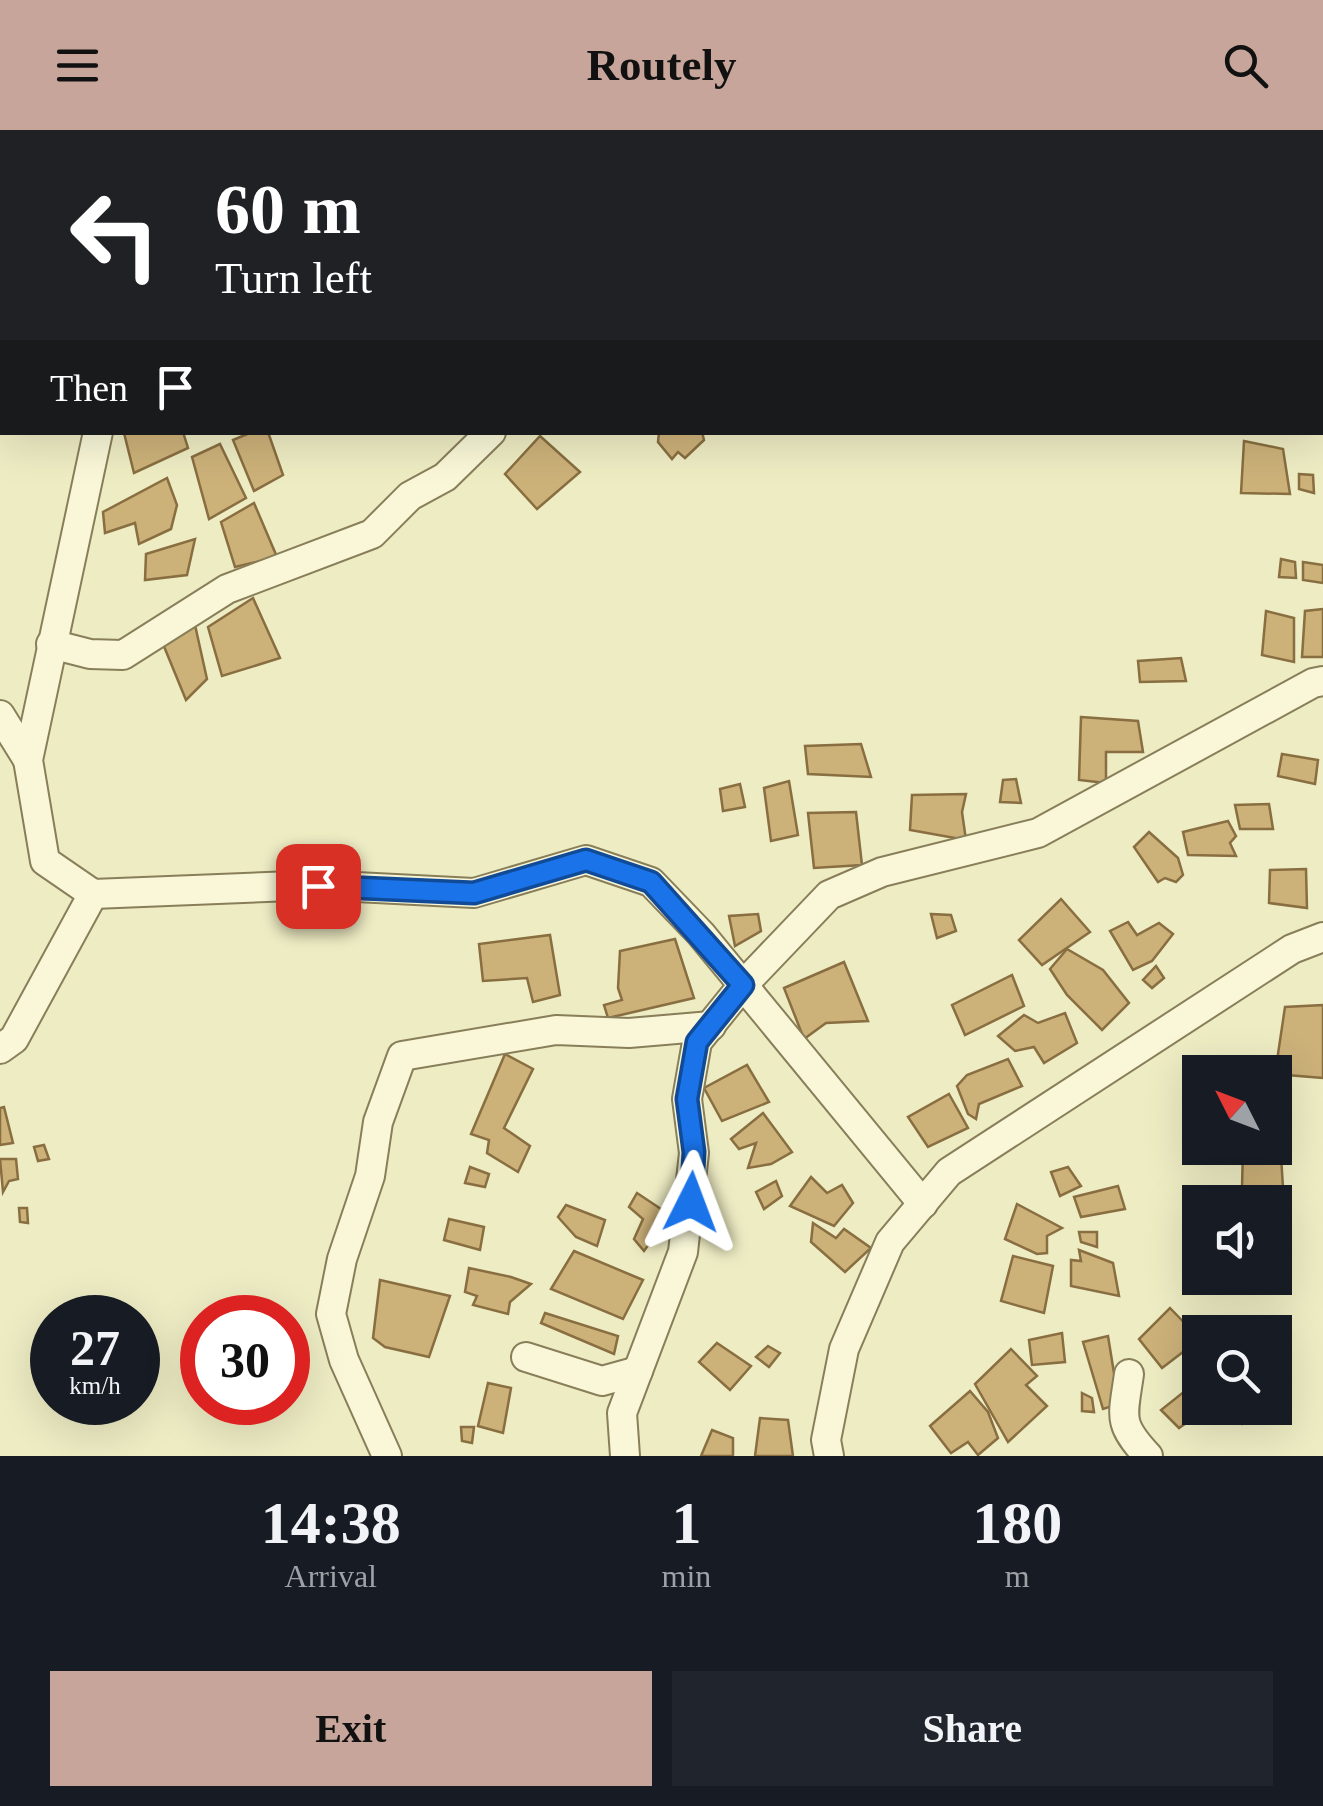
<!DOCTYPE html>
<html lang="en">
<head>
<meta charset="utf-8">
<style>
	body { margin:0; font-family:Georgia,serif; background:#20242c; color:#f1f3f6; height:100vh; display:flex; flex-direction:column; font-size:38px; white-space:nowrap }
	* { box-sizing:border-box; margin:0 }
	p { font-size:32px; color:#9ea1a6 }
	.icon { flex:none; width:55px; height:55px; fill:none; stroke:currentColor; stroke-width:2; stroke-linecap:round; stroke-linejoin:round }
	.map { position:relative; height:1326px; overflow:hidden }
	.sheet { display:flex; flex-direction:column; background:#171b24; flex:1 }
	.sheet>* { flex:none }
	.hud { position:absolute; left:0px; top:0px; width:1325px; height:305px; box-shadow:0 10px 40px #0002; background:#202124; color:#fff; overflow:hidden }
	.needle { width:65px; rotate:312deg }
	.controls { position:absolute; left:1182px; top:925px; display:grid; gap:20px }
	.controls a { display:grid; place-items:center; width:110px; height:110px; border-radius:0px; background:#171b24; box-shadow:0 10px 40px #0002; font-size:50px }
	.speed { position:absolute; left:30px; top:1165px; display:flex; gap:20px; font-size:50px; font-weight:700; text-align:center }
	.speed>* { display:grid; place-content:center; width:130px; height:130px; border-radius:50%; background:#171b24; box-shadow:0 10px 40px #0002; line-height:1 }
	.speed small { font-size:25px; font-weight:400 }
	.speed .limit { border:15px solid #d22; background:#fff; color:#111 }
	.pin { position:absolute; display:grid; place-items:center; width:85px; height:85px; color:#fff; margin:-42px; border-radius:20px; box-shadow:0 5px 15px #0006 }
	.me { position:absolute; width:110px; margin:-55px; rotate:3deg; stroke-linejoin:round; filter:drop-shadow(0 0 8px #0008) }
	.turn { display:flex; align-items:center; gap:35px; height:210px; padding:0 50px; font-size:45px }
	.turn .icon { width:130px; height:130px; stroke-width:2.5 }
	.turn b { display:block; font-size:70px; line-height:85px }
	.then { display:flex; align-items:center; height:95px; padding:0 50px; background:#0003; gap:20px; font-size:38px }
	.eta { display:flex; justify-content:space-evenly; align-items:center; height:170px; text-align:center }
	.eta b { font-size:60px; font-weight:700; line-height:70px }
	.action { display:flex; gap:20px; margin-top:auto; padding:20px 50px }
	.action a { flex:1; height:115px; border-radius:0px; background:#c8a59a; color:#111; font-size:40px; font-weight:700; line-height:115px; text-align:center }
	.action a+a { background:#20242c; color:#f1f3f6 }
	header { display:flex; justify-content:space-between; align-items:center; height:130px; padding:0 50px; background:#c8a59a; color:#111; font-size:45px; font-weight:700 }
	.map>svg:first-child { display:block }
</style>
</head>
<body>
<header><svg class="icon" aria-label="menu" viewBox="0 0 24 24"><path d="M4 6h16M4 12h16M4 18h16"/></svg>Routely<svg class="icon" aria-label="search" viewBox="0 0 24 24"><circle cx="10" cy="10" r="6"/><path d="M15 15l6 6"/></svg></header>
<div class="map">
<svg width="1323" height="1326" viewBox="0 0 1323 1326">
	<rect width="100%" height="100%" fill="#eeecc3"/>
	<g fill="#ccb179" stroke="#886e40" stroke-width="2.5">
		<path d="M672 0H750L749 2Z"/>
		<path d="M183 302 188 318 134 343 124 303Z"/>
		<path d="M252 302H268L283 345 254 361 233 310Z"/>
		<path d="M659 302H702L704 310 685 328 678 322 672 329 658 312Z"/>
		<path d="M540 306 580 342 537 379 505 344Z"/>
		<path d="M1244 311 1283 319 1290 364 1241 363Z"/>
		<path d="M220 314 246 368 209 389 192 327Z"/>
		<path d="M1299 344 1313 345 1314 363 1299 359Z"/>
		<path d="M167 348 177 375 171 399 139 414 135 393 105 403 103 382Z"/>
		<path d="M254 373 277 427 235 437 221 392Z"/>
		<path d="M195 409 187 445 145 450 146 424Z"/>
		<path d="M1281 429 1295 432 1296 448 1279 447Z"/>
		<path d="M1303 432 1323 435V453L1303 450Z"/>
		<path d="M253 468 280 528 222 546 208 497Z"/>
		<path d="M1323 479V527H1302L1305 481Z"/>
		<path d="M1266 481 1294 488V532L1262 525Z"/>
		<path d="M195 495 207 549 186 570 163 514Z"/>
		<path d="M1181 528 1186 551 1140 552 1138 531Z"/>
		<path d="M1081 587 1138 591 1143 622H1106V653L1079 650Z"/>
		<path d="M861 614 871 647 808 644 805 616Z"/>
		<path d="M1282 624 1318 630 1315 654 1278 646Z"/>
		<path d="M1016 649 1021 673 1000 672 1003 650Z"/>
		<path d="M789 651 798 705 771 711 764 658Z"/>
		<path d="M740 654 745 677 723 681 720 659Z"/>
		<path d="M966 664 962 682 966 710 910 700 912 665Z"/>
		<path d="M1269 674 1273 699H1240L1235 675Z"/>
		<path d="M856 682 862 735 814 738 808 683Z"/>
		<path d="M1228 691 1236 706 1230 713 1236 726 1188 725 1183 702Z"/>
		<path d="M1149 702 1178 728 1183 745 1176 752 1165 748 1158 752 1134 717Z"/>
		<path d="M1306 739 1307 778 1269 773 1270 740Z"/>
		<path d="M1061 769 1090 802 1042 835 1019 810Z"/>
		<path d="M758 784 761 801 735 816 729 786Z"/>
		<path d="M931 784 951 785 956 801 937 808Z"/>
		<path d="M1128 792 1137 805 1159 793 1173 804 1152 831 1133 840 1110 801Z"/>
		<path d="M550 805 560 865 533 872 527 848 483 851 479 814Z"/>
		<path d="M675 809 694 868 608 888 604 875 622 870 618 858 620 821Z"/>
		<path d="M1067 819 1103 840 1129 873 1102 900 1067 865 1050 839Z"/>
		<path d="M844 832 868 891 826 893 804 909 784 858Z"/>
		<path d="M1156 836 1164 848 1152 858 1143 850Z"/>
		<path d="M1012 845 1024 876 965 905 952 875Z"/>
		<path d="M1323 875V948L1275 944 1285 877Z"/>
		<path d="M1065 883 1077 913 1044 933 1034 917 1015 921 998 906 1024 885 1038 893Z"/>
		<path d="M505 924 533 939 504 998 530 1016 518 1042 487 1023 489 1010 471 1004Z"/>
		<path d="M1008 929 1022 956 979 974 976 989 968 984 957 956 967 945Z"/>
		<path d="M747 935 769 972 722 991 704 958Z"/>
		<path d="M949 964 968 998 928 1017 908 987Z"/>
		<path d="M4 977 13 1013 0 1015V978Z"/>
		<path d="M763 983 792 1022 771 1034 748 1038 756 1013 739 1019 731 1009Z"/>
		<path d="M1275 992H1279L1283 1058H1242L1243 1018H1275Z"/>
		<path d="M44 1015 49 1029 38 1031 34 1017Z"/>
		<path d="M0 1029H16L18 1049 9 1051 3 1062Z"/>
		<path d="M470 1037 489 1044 485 1057 465 1053Z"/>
		<path d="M1068 1037 1081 1056 1060 1066 1051 1042Z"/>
		<path d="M811 1047 827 1063 842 1055 853 1073 834 1096 790 1076Z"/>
		<path d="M776 1051 782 1066 764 1079 756 1062Z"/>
		<path d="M1118 1056 1125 1079 1081 1087 1074 1067Z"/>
		<path d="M637 1063 670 1085 644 1121 634 1109 643 1089 629 1077Z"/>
		<path d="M1017 1074 1062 1098 1047 1106V1123L1037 1124 1005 1109Z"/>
		<path d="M566 1075 605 1090 597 1116 576 1107 558 1087Z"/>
		<path d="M19 1078H27L28 1093 20 1092Z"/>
		<path d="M449 1089 484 1097 480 1120 444 1110Z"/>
		<path d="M813 1093 836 1108 844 1099 871 1118 845 1142 811 1112Z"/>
		<path d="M1079 1102H1097V1117L1081 1112Z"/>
		<path d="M1079 1120 1113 1133 1119 1166 1071 1156V1130L1081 1131Z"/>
		<path d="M574 1121 643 1150 623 1189 551 1159Z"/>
		<path d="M1013 1126 1053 1136 1044 1183 1001 1171Z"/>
		<path d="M469 1138 511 1147 531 1154 510 1172 508 1184 473 1175 477 1166 465 1162Z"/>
		<path d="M380 1150 450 1166 429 1227 385 1217 373 1208Z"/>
		<path d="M1170 1178 1200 1209 1162 1238 1139 1209Z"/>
		<path d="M545 1183 618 1206 614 1224 541 1193Z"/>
		<path d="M1062 1203 1065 1232 1032 1235 1029 1210Z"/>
		<path d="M1108 1206 1119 1274 1103 1279 1083 1212Z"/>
		<path d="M717 1213 751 1236 730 1260 699 1232Z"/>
		<path d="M768 1216 780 1223 769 1237 756 1227Z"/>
		<path d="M1011 1219 1037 1246 1026 1255 1047 1276 1008 1312 975 1254Z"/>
		<path d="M1200 1249V1278H1207L1179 1298 1161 1280Z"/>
		<path d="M488 1253 511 1258 503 1303 478 1296Z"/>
		<path d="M970 1261 988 1282 998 1308 978 1325 968 1312 951 1323 930 1296Z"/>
		<path d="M1082 1263 1092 1268 1094 1282 1082 1281Z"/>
		<path d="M1214 1278H1261L1242 1294Z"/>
		<path d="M760 1288 788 1290 793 1326H755Z"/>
		<path d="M461 1297H474L472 1313 462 1311Z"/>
		<path d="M712 1300 733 1308V1326H701Z"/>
	</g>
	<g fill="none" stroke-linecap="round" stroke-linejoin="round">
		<defs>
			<g id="minor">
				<path d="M295 0V2"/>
				<path d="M465 2 468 0"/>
				<path d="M770 2 772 0"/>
				<path d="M0 97 2 100"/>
				<path d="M98 302 28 630 45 731 93 764 317 755 474 763 586 730 651 752 701 804 923 1074"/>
				<path d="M51 514 90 524 123 525 227 459 372 404 410 366 445 347 491 302"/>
				<path d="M0 585 28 630"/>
				<path d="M0 919 14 909 93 764"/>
				<path d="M526 1227 602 1251 638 1241"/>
				<path d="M1129 1244C1123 1287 1117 1293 1148 1326"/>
				<path d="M387 1326 344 1230 331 1184 342 1129 370 1046 378 992 402 926 556 900 629 903 711 896"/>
				<path d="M625 1326 622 1283 683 1122 694 1023 687 969 697 912 743 855 829 765 882 742 1038 703 1313 553 1323 551"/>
				<path d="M829 1326 826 1310 844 1219 890 1112 949 1042 1292 819 1323 807"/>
			</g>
		</defs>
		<use href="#minor" stroke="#887e5a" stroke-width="32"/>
		<use href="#minor" stroke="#f9f7d7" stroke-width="28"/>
	</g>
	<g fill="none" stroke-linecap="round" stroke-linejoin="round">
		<defs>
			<path id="route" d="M318 756 474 763 586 730 651 752 743 855 697 912 687 969 694 1022 691 1072"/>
		</defs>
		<use href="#route" stroke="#114b97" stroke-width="25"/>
		<use href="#route" stroke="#1a73e8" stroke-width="18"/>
	</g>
</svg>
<div class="controls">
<a><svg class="needle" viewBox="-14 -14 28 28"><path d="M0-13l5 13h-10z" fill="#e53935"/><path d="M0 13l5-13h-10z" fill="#9ea1a6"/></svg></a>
<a><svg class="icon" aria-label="sound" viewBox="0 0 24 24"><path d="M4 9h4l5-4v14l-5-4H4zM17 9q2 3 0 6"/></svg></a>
<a><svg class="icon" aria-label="search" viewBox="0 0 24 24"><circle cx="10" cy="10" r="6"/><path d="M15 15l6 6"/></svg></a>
</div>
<div class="speed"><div>27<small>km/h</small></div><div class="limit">30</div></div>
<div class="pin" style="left:318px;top:756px;background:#d93025"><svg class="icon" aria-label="arrive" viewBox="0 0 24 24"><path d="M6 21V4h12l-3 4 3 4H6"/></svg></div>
<svg class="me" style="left:691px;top:1072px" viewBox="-20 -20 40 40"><path d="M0-17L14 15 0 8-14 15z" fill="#1a73e8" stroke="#fff" stroke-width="4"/></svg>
<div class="hud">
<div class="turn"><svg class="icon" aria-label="left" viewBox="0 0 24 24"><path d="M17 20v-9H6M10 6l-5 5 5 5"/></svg><div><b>60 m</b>Turn left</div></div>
<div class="then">Then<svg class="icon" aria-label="arrive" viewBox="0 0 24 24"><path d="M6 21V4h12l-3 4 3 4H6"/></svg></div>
</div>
</div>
<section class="sheet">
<div class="eta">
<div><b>14:38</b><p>Arrival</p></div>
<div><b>1</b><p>min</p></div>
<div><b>180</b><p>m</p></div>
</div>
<div class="action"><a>Exit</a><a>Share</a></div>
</section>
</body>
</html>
